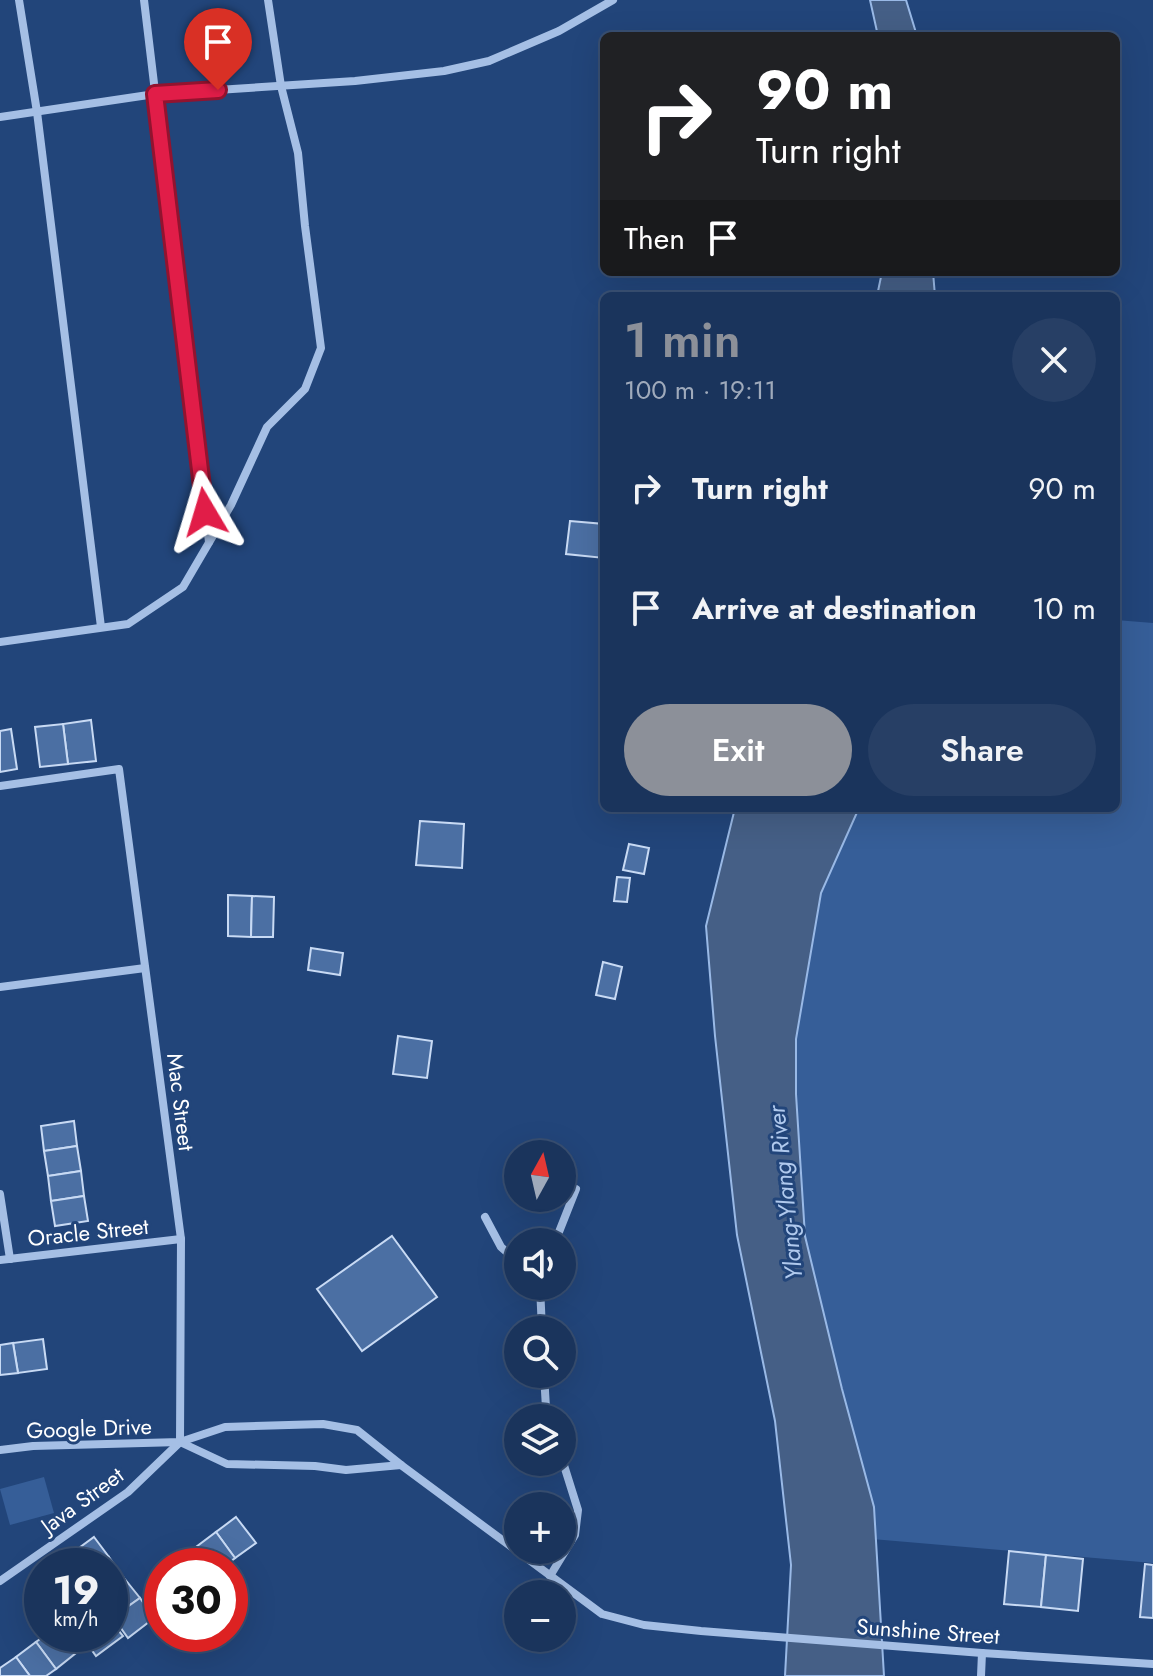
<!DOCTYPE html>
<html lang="en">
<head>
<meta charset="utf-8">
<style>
	body { margin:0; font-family:Jost,sans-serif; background:#273f65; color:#f1f3f6; height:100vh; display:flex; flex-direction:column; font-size:30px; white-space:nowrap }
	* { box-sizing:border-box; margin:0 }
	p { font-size:26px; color:#9faabb }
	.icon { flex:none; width:44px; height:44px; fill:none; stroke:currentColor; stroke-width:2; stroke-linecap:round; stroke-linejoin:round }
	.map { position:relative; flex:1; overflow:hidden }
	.side { position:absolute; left:600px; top:292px; width:520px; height:520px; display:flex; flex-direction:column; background:#1a345c; border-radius:12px; box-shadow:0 8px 32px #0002,0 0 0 2px #384f72 }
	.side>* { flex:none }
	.banner { position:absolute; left:600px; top:32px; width:520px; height:244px; border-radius:12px; box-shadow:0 8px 32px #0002,0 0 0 2px #384f72; background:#202124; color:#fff; overflow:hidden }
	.needle { width:52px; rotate:8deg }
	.tools { position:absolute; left:504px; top:1140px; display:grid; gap:16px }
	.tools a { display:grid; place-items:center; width:72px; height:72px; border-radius:50%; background:#1a345c; box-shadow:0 8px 32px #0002,0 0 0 2px #384f72; font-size:40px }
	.speed { position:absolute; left:24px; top:1548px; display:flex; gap:16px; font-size:40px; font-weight:700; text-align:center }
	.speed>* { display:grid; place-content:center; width:104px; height:104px; border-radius:50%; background:#1a345c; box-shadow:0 8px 32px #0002,0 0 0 2px #384f72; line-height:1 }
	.speed small { font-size:20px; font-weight:400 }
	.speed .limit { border:12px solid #d22; background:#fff; color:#111 }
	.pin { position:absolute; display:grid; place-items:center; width:68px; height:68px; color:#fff; margin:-82px -34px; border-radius:50% 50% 50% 0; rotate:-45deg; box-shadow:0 0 8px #0007 }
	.pin .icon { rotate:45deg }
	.me { position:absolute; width:88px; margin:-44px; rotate:353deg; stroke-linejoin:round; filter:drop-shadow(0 0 6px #0008) }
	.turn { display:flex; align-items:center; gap:28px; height:168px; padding:0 24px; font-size:36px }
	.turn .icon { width:104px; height:104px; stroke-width:2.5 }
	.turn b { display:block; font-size:56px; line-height:68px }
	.then { display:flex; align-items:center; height:76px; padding:0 24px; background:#0003; gap:16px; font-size:30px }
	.round { display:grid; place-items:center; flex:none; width:84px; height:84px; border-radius:42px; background:#273f65 }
	.headline { display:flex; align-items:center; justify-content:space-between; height:136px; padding:0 24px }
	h1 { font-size:48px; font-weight:600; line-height:60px; color:#8c9099 }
	.cta { display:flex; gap:16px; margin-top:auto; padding:16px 24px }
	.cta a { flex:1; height:92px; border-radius:48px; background:#8c9099; color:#fff; font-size:32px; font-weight:600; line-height:92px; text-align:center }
	.cta a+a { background:#273f65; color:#f1f3f6 }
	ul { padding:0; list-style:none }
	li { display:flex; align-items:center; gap:24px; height:120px; padding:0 24px }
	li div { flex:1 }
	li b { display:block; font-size:30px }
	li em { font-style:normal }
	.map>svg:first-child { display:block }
</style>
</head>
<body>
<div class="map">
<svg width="1153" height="1676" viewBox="0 0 1153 1676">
	<rect width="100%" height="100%" fill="#22457a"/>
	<g fill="#365e98">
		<path d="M1116 620 1153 623V1563L837 1536 741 1008 790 808H1116Z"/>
		<path d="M44 1477 54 1513 10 1525 0 1489Z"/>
	</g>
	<g fill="#455f86" stroke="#99b9e6" stroke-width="2">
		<path d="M870 0H906L917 36H878Z"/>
		<path d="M882 272H933L935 296H877Z"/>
		<path d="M735 808H859L821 893 796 1039V1094L805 1236 842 1389 874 1507 884 1676H785L791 1565 775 1421 737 1235 715 1036 706 926Z"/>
	</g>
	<g fill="#4b6fa3" stroke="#c8daf4" stroke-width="2">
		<path d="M570 521 604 524V558L566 554Z"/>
		<path d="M91 720 96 761 68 764 63 724Z"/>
		<path d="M63 724 68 764 40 767 35 727Z"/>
		<path d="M11 729 17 769 0 772V731Z"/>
		<path d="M420 821 464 824 462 868 416 865Z"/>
		<path d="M629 844 649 848 644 874 623 870Z"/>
		<path d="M617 877 630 878 627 902 614 901Z"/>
		<path d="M228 895 252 896 251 937 228 936Z"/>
		<path d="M252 896 274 897 273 937H251Z"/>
		<path d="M311 948 343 953 340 975 308 970Z"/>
		<path d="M603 962 622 967 615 999 596 995Z"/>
		<path d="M398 1036 432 1041 427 1078 393 1074Z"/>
		<path d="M74 1121 77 1146 44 1151 41 1126Z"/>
		<path d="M77 1146 81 1171 48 1176 44 1151Z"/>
		<path d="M81 1171 84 1196 51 1201 48 1176Z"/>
		<path d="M84 1196 88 1221 55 1226 51 1201Z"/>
		<path d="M392 1236 437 1297 362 1351 317 1289Z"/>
		<path d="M43 1339 47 1369 18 1373 13 1343Z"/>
		<path d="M13 1343 18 1373 0 1375V1345Z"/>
		<path d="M236 1517 256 1543 235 1558 216 1532Z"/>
		<path d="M216 1532 235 1558 225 1566H210L196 1547Z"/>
		<path d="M94 1537 109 1557 97 1566H75L68 1556Z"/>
		<path d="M196 1547 210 1566H179L175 1561Z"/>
		<path d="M1009 1551 1046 1555 1041 1607 1004 1604Z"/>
		<path d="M1046 1555 1083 1559 1078 1611 1041 1607Z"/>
		<path d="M62 1556 70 1566H48Z"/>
		<path d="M109 1557 124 1578 110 1588V1566H97Z"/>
		<path d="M1145 1564 1153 1565V1618L1140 1617Z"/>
		<path d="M124 1578 140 1598 113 1617 110 1614V1588Z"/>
		<path d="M140 1598 154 1618 128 1638 113 1617Z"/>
		<path d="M110 1620 123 1636 96 1656 81 1635 110 1634Z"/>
		<path d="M47 1634H62L76 1653 56 1669 36 1642Z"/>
		<path d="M36 1642 56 1669 46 1676H30L16 1657Z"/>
		<path d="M16 1657 30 1676H0V1668Z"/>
	</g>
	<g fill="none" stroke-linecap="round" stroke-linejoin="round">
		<g stroke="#a5bfe5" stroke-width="8">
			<path d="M19 0 37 112 101 627"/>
			<path d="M144 0 209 542"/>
			<path d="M0 117 155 94 355 81 444 71 489 61 559 31 613 0"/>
			<path d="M0 642 128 624 183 587 231 505 267 427 305 389 321 348 305 226 298 153 281 86 268 0"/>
			<path d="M0 786 119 769 181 1239 180 1442"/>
			<path d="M0 987 145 968"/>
			<path d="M0 1194 10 1259"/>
			<path d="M485 1217 501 1247 518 1262"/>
			<path d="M555 1242 576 1189"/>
			<path d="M0 1260 181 1239"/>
			<path d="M540 1286 542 1330"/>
			<path d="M544 1374 546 1408 549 1418"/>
			<path d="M180 1442 227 1464 315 1466 346 1470 401 1465"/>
			<path d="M0 1450 33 1446 180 1442 225 1427 323 1424 357 1430 401 1465 602 1614 644 1625 701 1631 982 1653 1153 1664"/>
			<path d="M550 1576 575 1535 578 1510 562 1459"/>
			<path d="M0 1581 128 1492 179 1443"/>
			<path d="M981 1676 982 1653"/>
		</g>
	</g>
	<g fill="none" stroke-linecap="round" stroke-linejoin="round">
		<defs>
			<path id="route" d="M205 512 155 94 218 90"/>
		</defs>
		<use href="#route" stroke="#92132f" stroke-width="20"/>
		<use href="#route" stroke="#e11d48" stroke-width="14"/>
	</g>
	<g text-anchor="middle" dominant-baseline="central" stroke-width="6" stroke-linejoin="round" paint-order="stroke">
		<g font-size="22" fill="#fff" stroke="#22457a">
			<text transform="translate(181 1102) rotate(83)">Mac Street</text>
			<text transform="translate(88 1232) rotate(-6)">Oracle Street</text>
			<text transform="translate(89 1428) rotate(-2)">Google Drive</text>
			<text transform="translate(82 1500) rotate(-36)">Java Street</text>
			<text transform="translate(928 1631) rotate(4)">Sunshine Street</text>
		</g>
		<g font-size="24" font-style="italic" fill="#b0c9ed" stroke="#22457a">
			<text transform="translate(785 1193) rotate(-96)">Ylang-Ylang River</text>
		</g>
	</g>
</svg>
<div class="tools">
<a><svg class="needle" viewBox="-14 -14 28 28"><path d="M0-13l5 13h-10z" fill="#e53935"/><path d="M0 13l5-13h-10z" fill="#9faabb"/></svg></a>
<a><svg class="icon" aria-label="sound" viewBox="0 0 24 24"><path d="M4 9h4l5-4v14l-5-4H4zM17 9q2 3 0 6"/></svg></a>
<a><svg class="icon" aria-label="search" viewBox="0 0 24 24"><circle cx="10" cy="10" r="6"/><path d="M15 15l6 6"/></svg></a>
<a><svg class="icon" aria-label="layers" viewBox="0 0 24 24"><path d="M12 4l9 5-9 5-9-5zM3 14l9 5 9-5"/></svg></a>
<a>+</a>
<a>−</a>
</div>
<div class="speed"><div>19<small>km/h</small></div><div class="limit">30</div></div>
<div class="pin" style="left:218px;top:90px;background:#d93025"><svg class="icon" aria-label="arrive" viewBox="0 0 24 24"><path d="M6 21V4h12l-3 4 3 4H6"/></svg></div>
<svg class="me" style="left:205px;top:512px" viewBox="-20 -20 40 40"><path d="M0-17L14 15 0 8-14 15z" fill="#e11d48" stroke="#fff" stroke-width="4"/></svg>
<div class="banner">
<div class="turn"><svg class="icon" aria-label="right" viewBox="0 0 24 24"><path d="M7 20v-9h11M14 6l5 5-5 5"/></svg><div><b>90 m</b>Turn right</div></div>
<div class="then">Then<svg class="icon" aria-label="arrive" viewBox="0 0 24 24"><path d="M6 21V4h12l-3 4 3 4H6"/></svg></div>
</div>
<section class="side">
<div class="headline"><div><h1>1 min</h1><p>100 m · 19:11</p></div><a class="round"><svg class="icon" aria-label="close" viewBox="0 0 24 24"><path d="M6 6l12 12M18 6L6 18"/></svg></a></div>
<ul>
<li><svg class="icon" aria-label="right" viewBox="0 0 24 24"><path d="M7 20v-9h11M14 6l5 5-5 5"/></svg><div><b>Turn right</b></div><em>90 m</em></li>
<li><svg class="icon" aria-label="arrive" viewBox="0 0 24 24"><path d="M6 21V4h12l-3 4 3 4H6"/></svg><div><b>Arrive at destination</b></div><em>10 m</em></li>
</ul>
<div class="cta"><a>Exit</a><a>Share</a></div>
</section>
</div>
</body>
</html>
